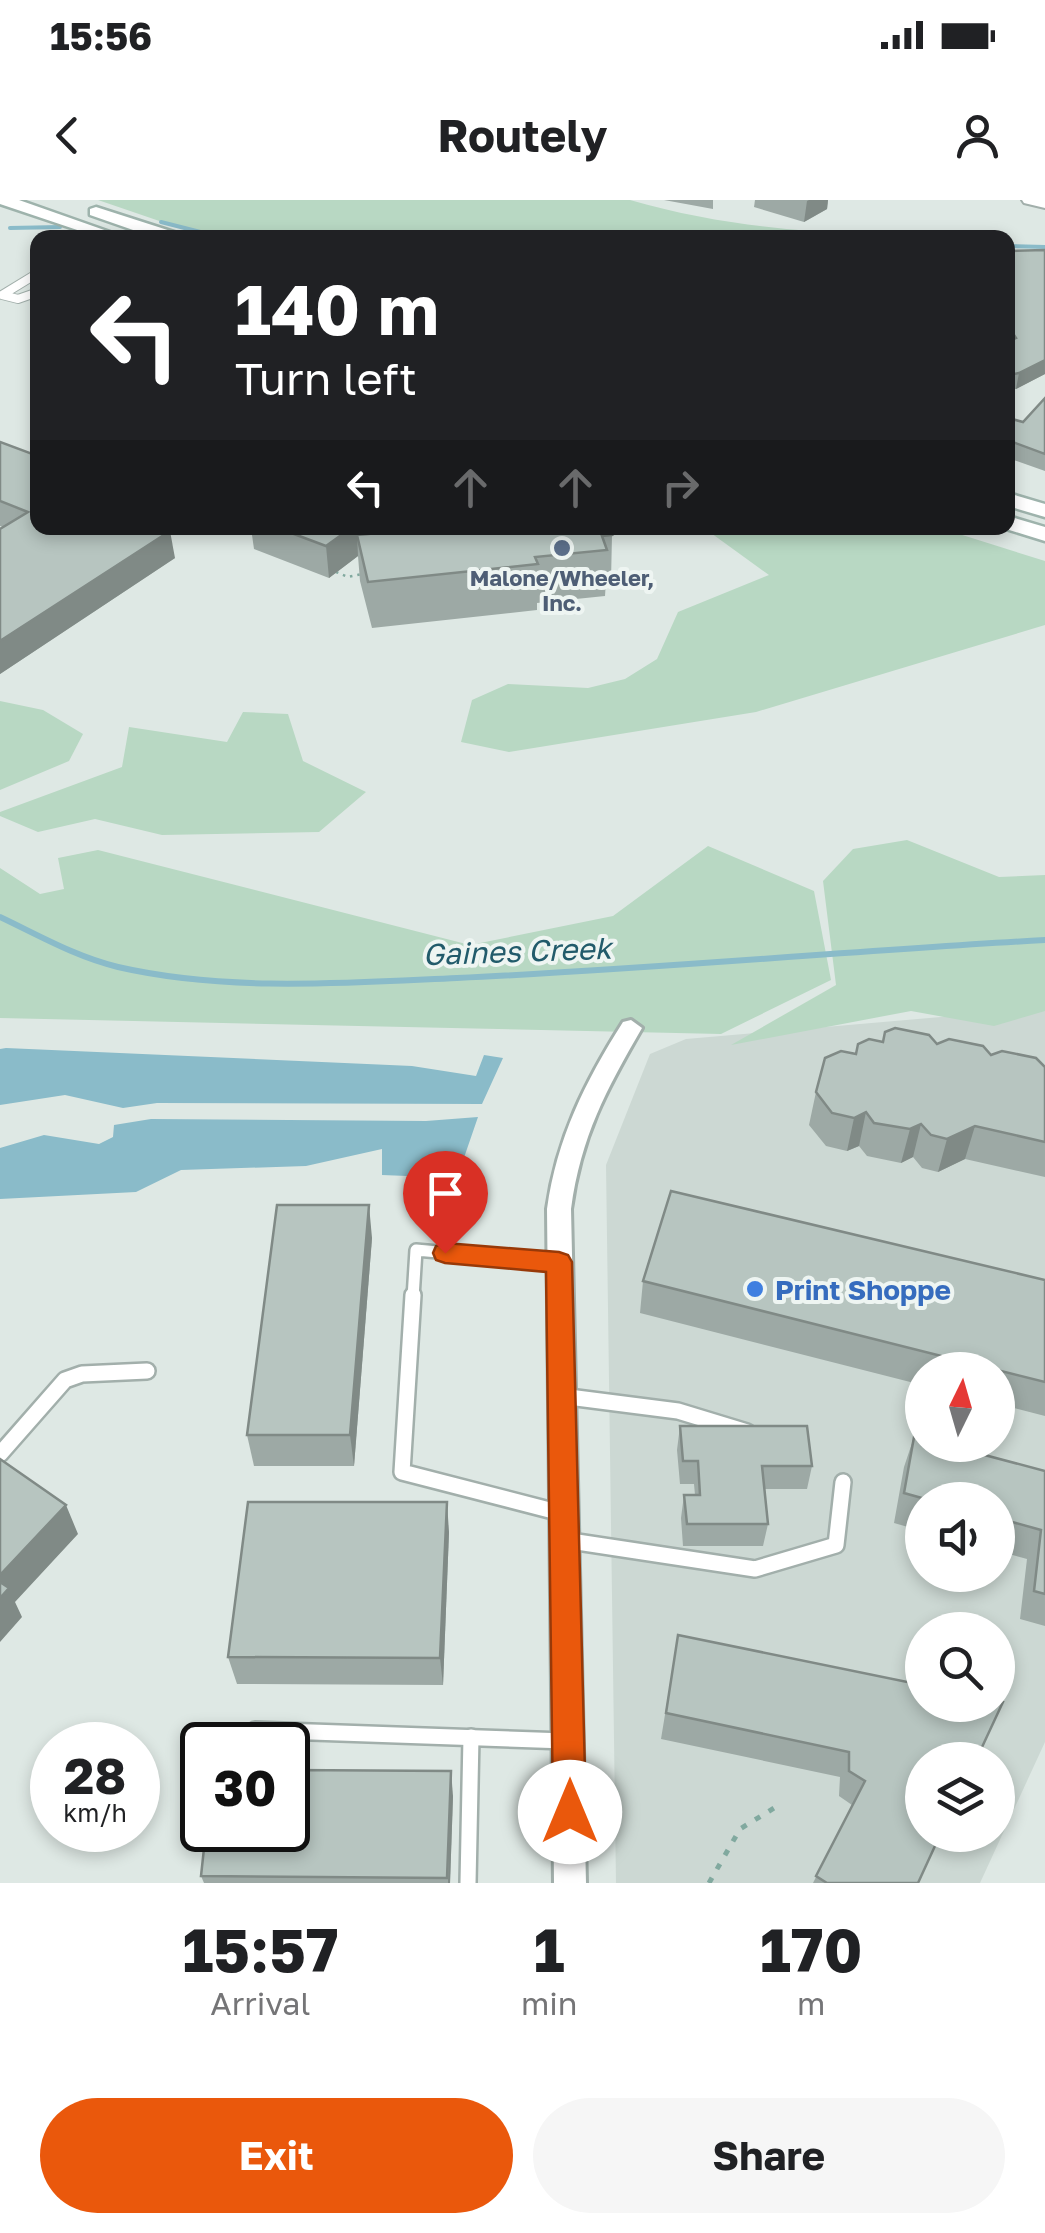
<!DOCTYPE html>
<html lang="en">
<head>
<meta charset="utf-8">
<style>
	body { margin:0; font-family:"Golos Text",sans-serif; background:#f6f6f6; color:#202124; height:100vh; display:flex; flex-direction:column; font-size:38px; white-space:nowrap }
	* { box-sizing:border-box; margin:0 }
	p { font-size:32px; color:#757577 }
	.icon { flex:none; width:55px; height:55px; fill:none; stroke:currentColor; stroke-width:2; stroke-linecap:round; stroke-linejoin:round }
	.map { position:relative; height:1683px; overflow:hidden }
	.side { display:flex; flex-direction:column; background:#fff; flex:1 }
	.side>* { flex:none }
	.top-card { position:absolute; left:30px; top:30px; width:985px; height:305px; border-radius:20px; box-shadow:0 5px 15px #0003; background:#202124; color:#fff; overflow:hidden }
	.needle { width:65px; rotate:5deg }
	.buttons { position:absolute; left:905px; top:1152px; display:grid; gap:20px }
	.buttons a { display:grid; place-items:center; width:110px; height:110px; border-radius:50%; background:#fff; box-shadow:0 5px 15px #0003; font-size:50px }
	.speed { position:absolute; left:30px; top:1522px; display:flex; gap:20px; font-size:50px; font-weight:700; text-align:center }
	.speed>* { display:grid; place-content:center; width:130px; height:130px; border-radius:50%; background:#fff; box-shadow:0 5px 15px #0003; line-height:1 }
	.speed small { font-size:25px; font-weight:400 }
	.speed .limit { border:5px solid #111; border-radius:15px; background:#fff; color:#111 }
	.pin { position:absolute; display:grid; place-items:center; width:85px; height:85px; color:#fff; margin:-102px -42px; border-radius:50% 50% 50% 0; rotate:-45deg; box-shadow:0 0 10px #0007 }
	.pin .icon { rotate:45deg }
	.me { position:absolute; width:110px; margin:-55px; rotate:0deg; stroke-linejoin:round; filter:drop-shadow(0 0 8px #0008) }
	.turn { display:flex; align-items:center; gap:35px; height:210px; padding:0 40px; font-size:45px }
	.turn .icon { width:130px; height:130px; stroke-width:2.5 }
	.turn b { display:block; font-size:70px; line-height:85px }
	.lanes { display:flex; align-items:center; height:95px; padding:0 40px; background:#0003; justify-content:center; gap:50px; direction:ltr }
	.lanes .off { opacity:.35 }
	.eta { display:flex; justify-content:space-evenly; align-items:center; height:170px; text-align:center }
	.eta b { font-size:60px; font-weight:700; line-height:70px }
	.action { display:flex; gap:20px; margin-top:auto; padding:20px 40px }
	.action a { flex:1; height:115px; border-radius:60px; background:#ea580c; color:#fff; font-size:40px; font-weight:700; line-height:115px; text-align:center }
	.action a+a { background:#f6f6f6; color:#202124 }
	.status { display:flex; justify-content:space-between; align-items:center; height:70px; padding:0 50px; background:#fff; direction:ltr }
	.status svg { height:28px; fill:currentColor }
	header { display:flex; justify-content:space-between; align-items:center; height:130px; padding:0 40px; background:#fff; font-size:45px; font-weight:700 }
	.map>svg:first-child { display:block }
</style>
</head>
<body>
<div class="status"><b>15:56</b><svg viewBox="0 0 49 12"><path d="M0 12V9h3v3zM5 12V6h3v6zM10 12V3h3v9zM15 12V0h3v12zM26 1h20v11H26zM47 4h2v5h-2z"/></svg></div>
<header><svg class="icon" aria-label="back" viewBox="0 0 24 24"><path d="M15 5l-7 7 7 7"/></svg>Routely<svg class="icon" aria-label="person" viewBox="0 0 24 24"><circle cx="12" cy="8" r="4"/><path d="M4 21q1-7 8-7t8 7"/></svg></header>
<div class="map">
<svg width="1045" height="1683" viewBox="0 0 1045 1683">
	<rect width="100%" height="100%" fill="#dee8e4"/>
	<path fill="#ccd8d3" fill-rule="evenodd" d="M1045 808V1542L980 1683H616L606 965 650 854 686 839ZM922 1170H998V1245H922ZM922 1300H998V1375H922ZM922 1430H998V1505H922ZM922 1560H998V1635H922Z"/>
	<g fill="#b8d8c3">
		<path d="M98 0H630C745 33 845 34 963 37L209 38Z"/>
		<path d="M704 328H940L1045 361V425L756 512 509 552 461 542 472 500 508 484 588 488 625 479 657 459 678 412 769 375Z"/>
		<path d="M0 501 43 510 83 534 69 561 0 590Z"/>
		<path d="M243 512 288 514 303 561 366 592 319 632 162 635 95 619 38 632 0 616V612L122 567 129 527 227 542Z"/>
		<path d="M907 640 999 677 1045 675V811L994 826 911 811 731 845 836 785 823 681 853 649Z"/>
		<path d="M708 646 814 691 831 780 721 834 0 818V668L40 694 64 689 58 658 98 650 470 745 613 716Z"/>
	</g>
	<g fill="#8abbc9">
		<path d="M6 848 412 866 476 876 484 855 503 858 482 904 157 903 123 908 65 895 0 905V849Z"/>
		<path d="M478 917 457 978 382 975V949L306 966 181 970 136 992 0 999V948L44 935 99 944 113 937 114 925 151 919 426 921Z"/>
	</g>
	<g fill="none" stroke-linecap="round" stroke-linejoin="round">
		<g stroke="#8abbc9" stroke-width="4">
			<path d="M161 22 224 38"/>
			<path d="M10 28 60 27"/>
			<path d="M1008 46 1045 47"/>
		</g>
		<path stroke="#8abbc9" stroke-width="6" d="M0 717C38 735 76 757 118 767 227 792 346 783 457 778 653 769 849 751 1045 740"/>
		<defs>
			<path id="service-far2" d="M38 73 2 95 18 99 38 92"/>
			<path id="service-far1" d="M413 1098 416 1050 559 1063"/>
			<g id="service">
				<path d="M413 1095 402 1272 561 1313"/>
				<path d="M561 1196 678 1211 747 1232"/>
				<path d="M0 1254 65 1180 82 1174 147 1171"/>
				<path d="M564 1340 755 1369 836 1345 843 1282"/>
				<path d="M255 1530 565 1541"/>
				<path d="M468 1683 471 1537"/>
			</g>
			<path id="minor" d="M631 820 642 828C606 890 581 936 571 1009L586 1683H554L547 1009C557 938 585 882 623 822Z"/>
			<path id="tertiary" d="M1022 0H1045V8L1024 3Z"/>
			<g id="secondary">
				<path d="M0 0H19L127 38H101L0 4Z"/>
				<path d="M96 7 180 34 182 38H156L90 15V9Z"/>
				<path d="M1008 293 1045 304V317L1008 306Z"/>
				<path d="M1008 316 1045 327V341L1003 328H1008Z"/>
			</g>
		</defs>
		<use href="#service-far2" stroke="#a2afab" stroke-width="10"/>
		<use href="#service-far1" stroke="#a2afab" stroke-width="16"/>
		<use href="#service" stroke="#a2afab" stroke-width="20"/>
		<use href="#minor" stroke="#a2afab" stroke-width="6"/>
		<use href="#tertiary" stroke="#a2afab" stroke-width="4"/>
		<use href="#secondary" stroke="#9eb3ac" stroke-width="5"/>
		<path stroke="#81a99f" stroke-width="2.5" stroke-dasharray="2.5 5" stroke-linecap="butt" d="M336 372 348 377 371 372"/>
		<path stroke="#81a99f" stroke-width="5" stroke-dasharray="6 10" stroke-linecap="butt" d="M709 1683 740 1629 779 1605"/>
		<use href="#service-far2" stroke="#fff" stroke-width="8"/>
		<use href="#service-far1" stroke="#fff" stroke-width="11"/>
		<use href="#service" stroke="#fff" stroke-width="15"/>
		<use href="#minor" fill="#fff" fill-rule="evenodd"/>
		<use href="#tertiary" fill="#fff" fill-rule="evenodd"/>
		<use href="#secondary" fill="#fff" fill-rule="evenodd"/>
	</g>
	<g fill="#9da9a5">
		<path d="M664 0H713V9Z"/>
		<path d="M755 0H828L827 9 804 22 754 7Z"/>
		<path d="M1008 51 1045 174 1016 189H1008Z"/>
		<path d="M1045 198V271L1008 258V218L1023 222Z"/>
		<path d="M0 242 38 328 175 358 0 474V329L3 327 0 326Z"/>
		<path d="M251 328H397L392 332 612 335 611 381H606L605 396 537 403V410L372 428 360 381 358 356 329 378 254 349Z"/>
		<path d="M882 842 937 844 1045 867V977L965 959 938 972 922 968 913 957 901 963 867 956 859 946 847 951 826 946 809 925 816 892 856 854Z"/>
		<path d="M372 1038 354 1266H254L247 1235Z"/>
		<path d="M1045 1080V1216L998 1204V1170H922V1185L640 1113 643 1081Z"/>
		<path d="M680 1226 812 1266 807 1289H765L768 1324 763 1346H683L681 1318 684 1295H695L694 1284H680L677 1250Z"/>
		<path d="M914 1237 1045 1271V1426L1020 1419 1027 1359 998 1351V1300H922V1331L894 1323 904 1267Z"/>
		<path d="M449 1332 443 1485 237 1484 228 1457Z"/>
		<path d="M678 1435 922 1485 918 1683H813L852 1605 839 1596 840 1577 661 1539Z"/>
		<path d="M453 1596 450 1683H204L201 1676Z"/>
	</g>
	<g fill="#808a86">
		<path d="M809 0H828L827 9 804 22 807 1Z"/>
		<path d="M1045 160V174L1016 189 1019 173Z"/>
		<path d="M351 328H397L361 354 357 335 358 356 329 378 326 346Z"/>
		<path d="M170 331 175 358 0 474V441Z"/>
		<path d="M866 912 859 946 847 951 854 918Z"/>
		<path d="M921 924 913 957 901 963 910 929Z"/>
		<path d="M975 926 965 959 938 972 947 939Z"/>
		<path d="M369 1005 372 1038 354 1266 350 1235Z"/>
		<path d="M447 1302 449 1332 443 1485 440 1458Z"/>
		<path d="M66 1305 78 1334 15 1402 22 1417 0 1442V1375Z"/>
		<path d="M451 1571 453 1596 450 1683H448Z"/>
	</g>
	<g fill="#b7c5c0" stroke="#808a86" stroke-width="2.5">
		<path d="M1045 50V160L1019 173 1008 175V142L1016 138 1008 126V51Z"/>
		<path d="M1045 198V254L1010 241 1012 237 1008 236V218L1023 222Z"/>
		<path d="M0 242 38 256V328H162L170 331 0 441V329L28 312 0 301Z"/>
		<path d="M278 328H351L326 346Z"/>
		<path d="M434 328H609L612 335 602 336 607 350 535 357 538 364 368 382 357 335Z"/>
		<path d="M895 828 929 835 937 844 949 839 983 846 991 855 1002 851 1036 858 1045 867V942L975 926 947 939 931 935 921 924 910 929 874 923 866 912 854 918 832 913 816 892 825 858 841 851 856 854 858 844 869 839 883 842 885 832Z"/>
		<path d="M671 991 1045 1080V1182L643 1081Z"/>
		<path d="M277 1005H369L350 1235H247Z"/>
		<path d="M680 1226H807L812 1266H762L768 1324H687L684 1295H700L698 1261H683Z"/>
		<path d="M914 1237 922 1239V1245H947L1045 1271V1394L1034 1391 1041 1330 998 1318V1300H929L904 1293Z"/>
		<path d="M0 1259 66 1305 0 1375Z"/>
		<path d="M248 1302H447L440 1458 228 1457Z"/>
		<path d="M0 1382 9 1388 0 1398Z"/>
		<path d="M678 1435 922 1485V1505H998V1500L1003 1502 976 1560H922V1635H940L918 1683H827L816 1676 865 1581 849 1571V1552L666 1513Z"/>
		<path d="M288 1570 451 1571 447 1678 201 1676 206 1630H288Z"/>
	</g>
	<path fill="#ea580c" stroke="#983908" stroke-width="2.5" d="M445 1043 559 1052 568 1055 572 1062 586 1612 581 1624 570 1628 558 1624 553 1612 546 1072 445 1063 436 1060 433 1053 436 1046Z"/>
	<circle fill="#5c6f8a" stroke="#eef5f2" stroke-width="4" cx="562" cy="348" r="10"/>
	<circle fill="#3f7fe0" stroke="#eef5f2" stroke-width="4" cx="755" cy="1089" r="10"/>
	<g text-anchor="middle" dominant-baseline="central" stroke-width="8" stroke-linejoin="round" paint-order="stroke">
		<g font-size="22" font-weight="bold" fill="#4e5e75" stroke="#eef5f2">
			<text x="562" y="377">Malone/Wheeler,<tspan x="562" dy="25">Inc.</tspan></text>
		</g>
		<g font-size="28" font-weight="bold" fill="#366cbe" stroke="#eef5f2" text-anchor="start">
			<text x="775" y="1089">Print Shoppe</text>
		</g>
		<g font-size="30" font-style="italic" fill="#225b6b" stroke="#eef5f2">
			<text transform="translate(517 751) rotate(-2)">Gaines Creek</text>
		</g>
	</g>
</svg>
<div class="buttons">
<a><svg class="needle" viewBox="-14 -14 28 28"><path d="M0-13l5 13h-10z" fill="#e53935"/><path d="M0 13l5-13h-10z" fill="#757577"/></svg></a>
<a><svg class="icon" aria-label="sound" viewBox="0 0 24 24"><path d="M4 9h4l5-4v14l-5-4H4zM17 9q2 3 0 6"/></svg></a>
<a><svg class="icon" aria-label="search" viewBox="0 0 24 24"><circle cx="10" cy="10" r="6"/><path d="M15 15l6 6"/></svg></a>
<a><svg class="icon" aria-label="layers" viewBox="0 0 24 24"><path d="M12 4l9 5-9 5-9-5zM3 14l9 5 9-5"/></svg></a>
</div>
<div class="speed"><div>28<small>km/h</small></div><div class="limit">30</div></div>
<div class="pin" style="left:445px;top:1053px;background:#d93025"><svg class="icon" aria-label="arrive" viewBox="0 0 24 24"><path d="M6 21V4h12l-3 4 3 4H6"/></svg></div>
<svg class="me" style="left:570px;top:1612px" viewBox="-20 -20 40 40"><circle r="19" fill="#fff"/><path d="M0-13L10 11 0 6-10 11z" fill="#ea580c"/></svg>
<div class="top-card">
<div class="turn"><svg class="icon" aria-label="left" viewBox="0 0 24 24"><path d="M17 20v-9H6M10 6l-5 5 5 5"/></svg><div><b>140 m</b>Turn left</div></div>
<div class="lanes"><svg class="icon" aria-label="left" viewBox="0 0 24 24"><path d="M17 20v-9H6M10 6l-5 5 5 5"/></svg><svg class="icon off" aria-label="ahead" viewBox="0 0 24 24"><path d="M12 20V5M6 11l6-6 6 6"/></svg><svg class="icon off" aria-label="ahead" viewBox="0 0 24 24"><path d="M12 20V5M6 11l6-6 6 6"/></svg><svg class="icon off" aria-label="right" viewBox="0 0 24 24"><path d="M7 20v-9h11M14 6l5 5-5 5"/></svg></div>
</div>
</div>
<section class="side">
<div class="eta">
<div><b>15:57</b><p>Arrival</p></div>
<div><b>1</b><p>min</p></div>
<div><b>170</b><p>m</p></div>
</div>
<div class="action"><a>Exit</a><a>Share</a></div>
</section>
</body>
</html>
